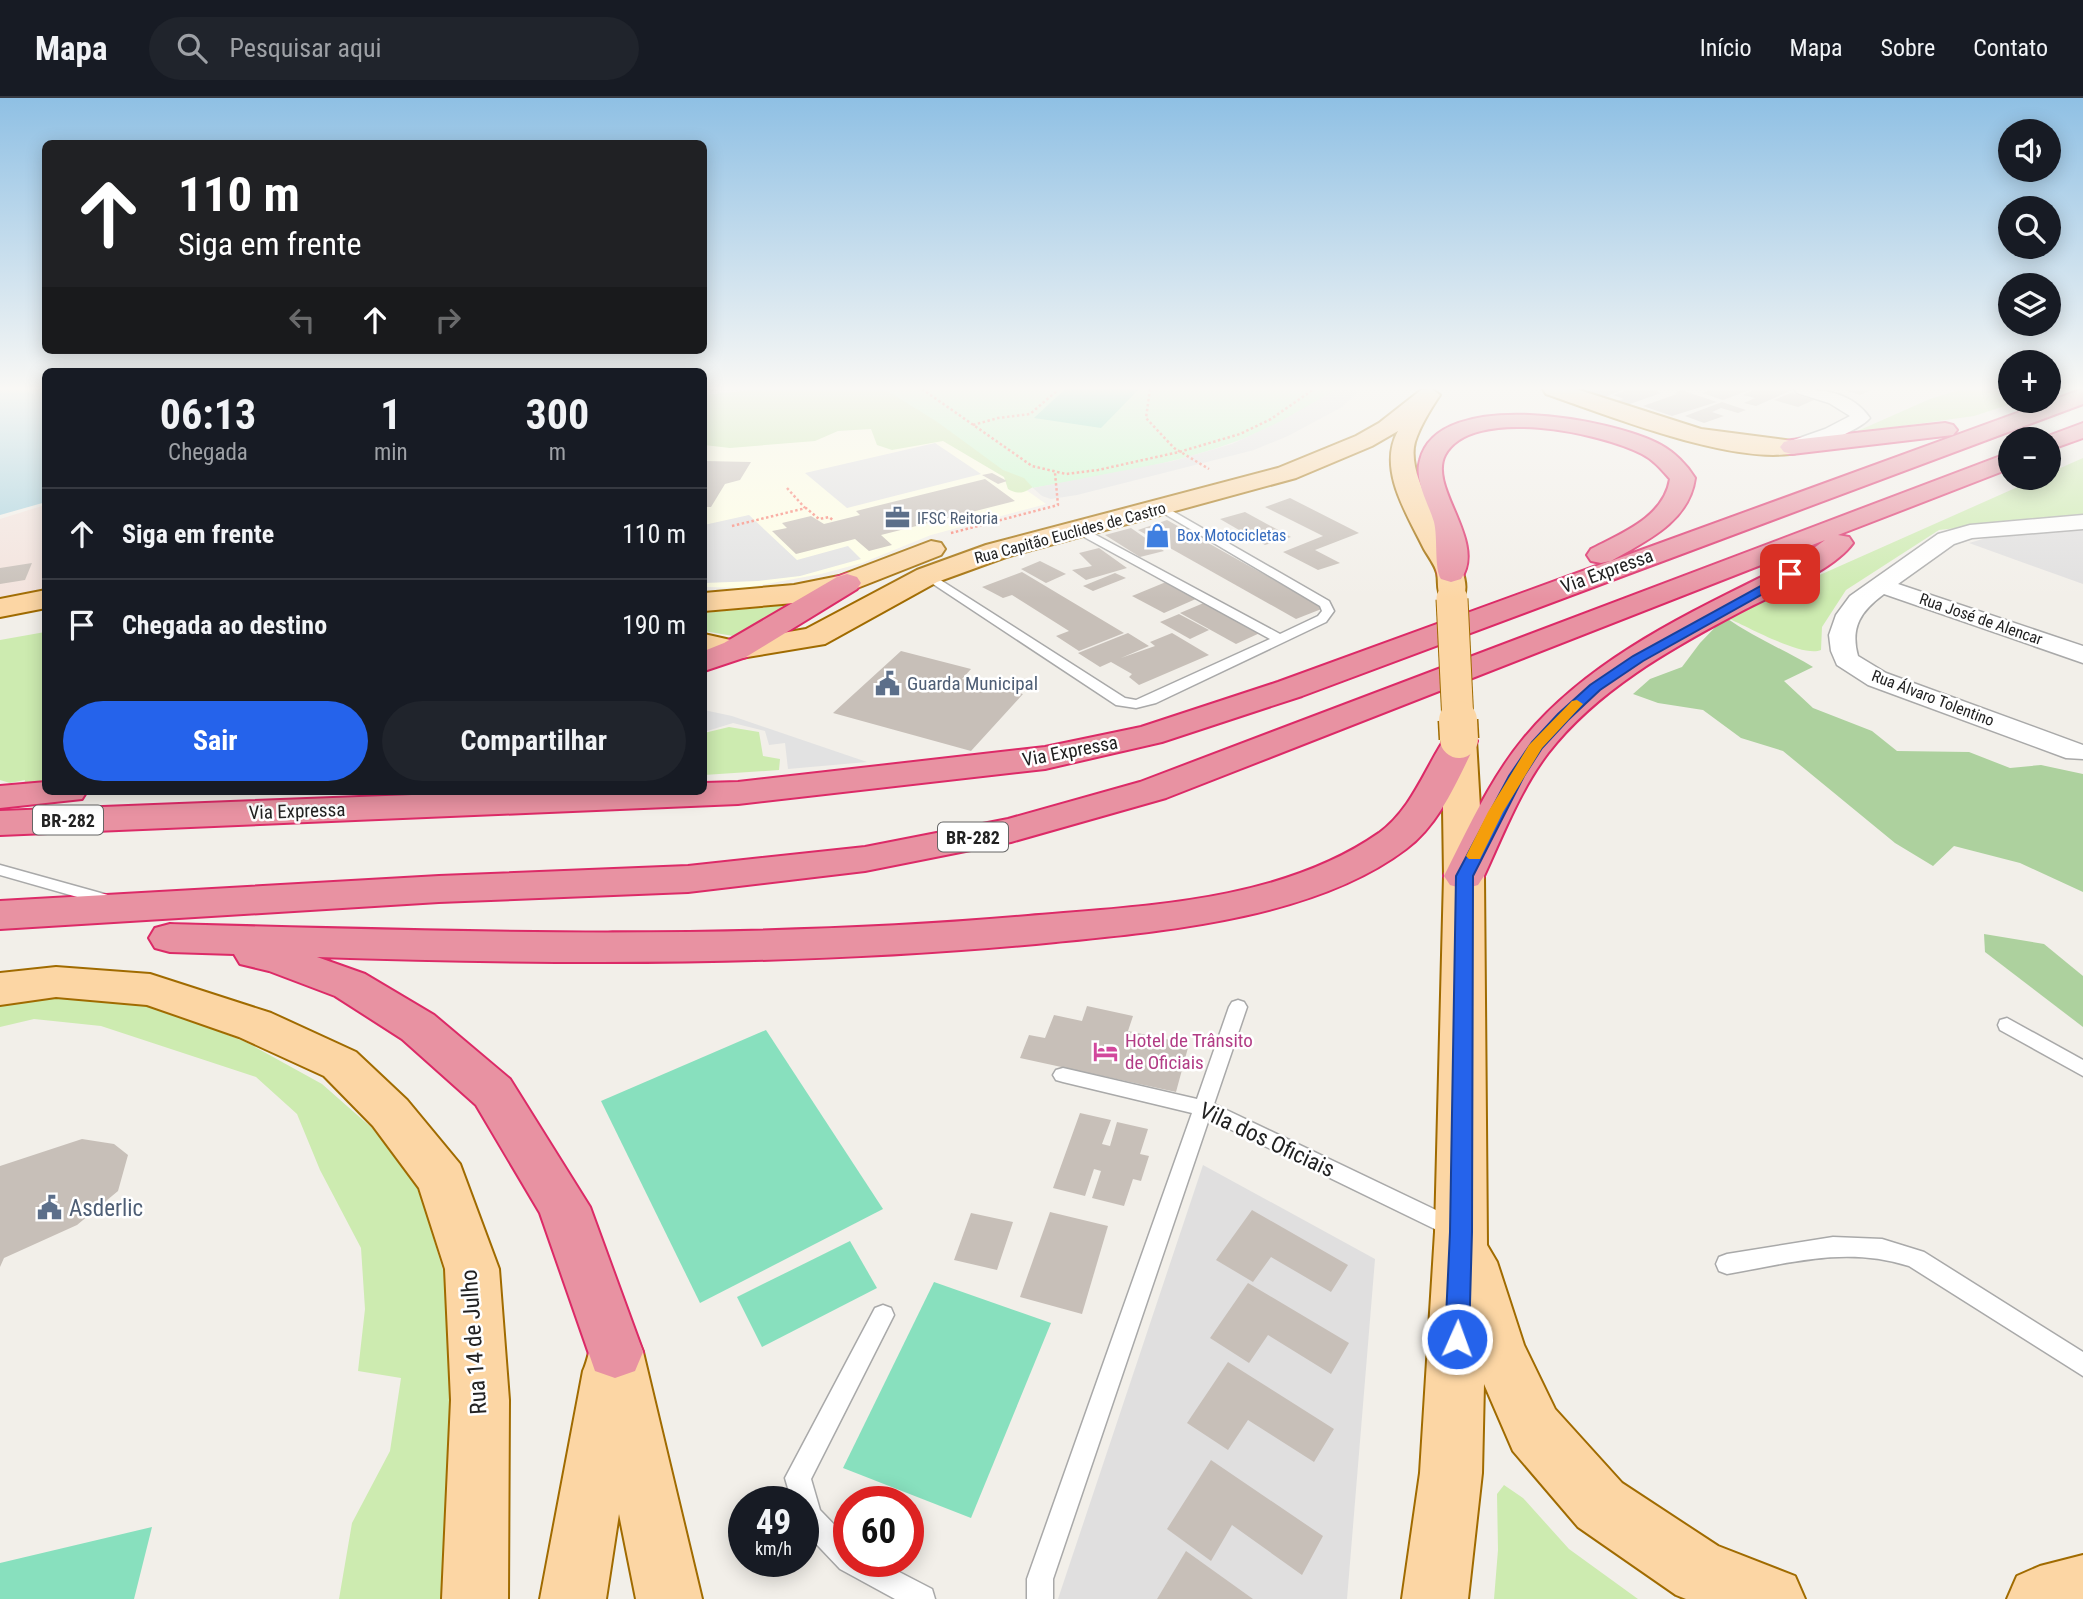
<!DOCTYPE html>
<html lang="pt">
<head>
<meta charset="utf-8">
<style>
	body { margin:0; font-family:"Roboto Condensed",sans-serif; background:#20242c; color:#f1f3f6; height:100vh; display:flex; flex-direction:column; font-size:26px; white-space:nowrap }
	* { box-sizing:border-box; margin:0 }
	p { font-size:23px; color:#9ea1a6 }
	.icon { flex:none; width:38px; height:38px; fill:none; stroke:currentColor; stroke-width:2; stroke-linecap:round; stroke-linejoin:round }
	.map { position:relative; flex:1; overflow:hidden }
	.sheet { position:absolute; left:42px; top:270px; width:665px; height:427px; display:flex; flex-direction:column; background:#171b24; border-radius:10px; box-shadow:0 4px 18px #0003 }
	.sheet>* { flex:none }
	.top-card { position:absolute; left:42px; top:42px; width:665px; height:214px; border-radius:10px; box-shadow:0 4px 18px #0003; background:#202124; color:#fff; overflow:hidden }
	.fabs { position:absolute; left:1998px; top:21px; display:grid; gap:14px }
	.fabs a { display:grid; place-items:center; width:63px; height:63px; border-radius:50%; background:#171b24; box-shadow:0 4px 18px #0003; font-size:35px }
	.speed { position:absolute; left:728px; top:1388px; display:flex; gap:14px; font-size:35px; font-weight:700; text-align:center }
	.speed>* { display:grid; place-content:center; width:91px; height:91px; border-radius:50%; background:#171b24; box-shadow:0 4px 18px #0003; line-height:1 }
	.speed small { font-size:18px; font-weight:400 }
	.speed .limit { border:10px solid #d22; background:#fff; color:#111 }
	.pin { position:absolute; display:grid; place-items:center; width:60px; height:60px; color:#fff; margin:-30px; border-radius:14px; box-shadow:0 4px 10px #0006 }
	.me { position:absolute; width:77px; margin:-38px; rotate:2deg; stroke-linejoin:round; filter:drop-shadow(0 0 5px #0008) }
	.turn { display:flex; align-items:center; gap:24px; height:147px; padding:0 21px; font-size:32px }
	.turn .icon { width:91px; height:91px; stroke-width:2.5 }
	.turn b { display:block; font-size:49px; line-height:60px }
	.lanes { display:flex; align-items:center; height:66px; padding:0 21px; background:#0003; justify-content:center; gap:35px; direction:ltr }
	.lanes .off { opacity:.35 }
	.eta { display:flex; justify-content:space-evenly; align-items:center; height:119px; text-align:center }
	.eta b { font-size:42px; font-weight:700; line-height:49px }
	.button { display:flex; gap:14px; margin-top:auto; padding:14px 21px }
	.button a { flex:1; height:80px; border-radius:42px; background:#2563eb; color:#fff; font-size:28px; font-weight:700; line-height:80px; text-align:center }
	.button a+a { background:#20242c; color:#f1f3f6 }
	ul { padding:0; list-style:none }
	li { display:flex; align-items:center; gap:21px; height:91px; padding:0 21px; border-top:2px solid #363941 }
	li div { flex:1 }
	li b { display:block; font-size:26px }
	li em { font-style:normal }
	header { display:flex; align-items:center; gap:42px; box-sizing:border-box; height:98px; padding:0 35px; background:#171b24; border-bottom:2px solid #363941 }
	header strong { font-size:33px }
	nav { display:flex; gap:38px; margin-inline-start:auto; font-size:24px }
	.search { width:490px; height:63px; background:#20242c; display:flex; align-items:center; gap:18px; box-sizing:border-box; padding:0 24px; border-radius:38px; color:#9ea1a6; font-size:26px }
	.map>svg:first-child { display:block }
</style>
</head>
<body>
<header>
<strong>Mapa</strong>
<div class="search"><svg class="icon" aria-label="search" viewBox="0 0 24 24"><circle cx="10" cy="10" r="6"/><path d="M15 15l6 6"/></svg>Pesquisar aqui</div>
<nav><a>Início</a><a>Mapa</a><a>Sobre</a><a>Contato</a></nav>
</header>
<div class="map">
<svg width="2083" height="1501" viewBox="0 0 2083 1501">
	<rect width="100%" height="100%" fill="#f2efe9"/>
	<g fill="#e0dfdf">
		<path d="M2083 430V486L1969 445 1993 438Z"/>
		<path d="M1203 1067 1375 1161 1347 1501H1058Z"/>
	</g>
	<path fill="#ffffe5" d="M884 291 1046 406 931 437 862 465 821 476 745 490 704 489V304Z"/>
	<path fill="#f3e3dd" d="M45 407V495L0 503V421Z"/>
	<g fill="#cdebb0">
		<path d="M761 291H903L1037 386C1026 394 1020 398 1008 391L1004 379 943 343 892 352 877 347 871 331 838 333 815 343 730 350 704 347V297Z"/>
		<path d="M1962 291H2011V303H2020L1974 318 1853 335 1930 301Z"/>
		<path d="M2083 360V416L1939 432 1846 492 1822 529 1821 552C1802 560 1745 527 1725 519L2038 380H2049V375Z"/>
		<path d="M797 506 733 538 704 533V515Z"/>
		<path d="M45 534V685L24 687 25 682 10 685 0 682V542Z"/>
		<path d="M729 629 759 634 763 658 780 661 779 672 704 677V635Z"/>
		<path d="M46 896 141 903 246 944 322 986 372 1030 417 1086 446 1182 456 1485 454 1501H339L352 1425 390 1353 401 1280 358 1273 365 1211 361 1150 320 1072 297 1016 256 979 101 928 34 921 0 929V902Z"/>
		<path d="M1504 1387 1523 1400 1569 1451 1638 1501H1494L1498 1452 1497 1396Z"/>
	</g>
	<g fill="#add19e">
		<path d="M1725 519C1753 539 1783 551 1813 569L1784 583 1813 610 1872 633 1897 653 1969 654 2010 670 2041 667 2083 676V794L2020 765 1954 748 1933 768 1895 745 1783 653 1741 640 1703 612 1658 605 1633 596 1650 581 1682 569 1700 545Z"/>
		<path d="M1984 836 2044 846 2083 878V929L1985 854Z"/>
	</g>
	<path fill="#c8facc" d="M884 291H1337C1248 355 1139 372 1033 390L1024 380 1003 372 936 323Z"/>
	<g fill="#88e0be">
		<path d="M1065 291H1139L1101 330 1034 320Z"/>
		<path d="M766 932 883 1111 700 1205 601 1003Z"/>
		<path d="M850 1143 877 1190 762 1249 737 1199Z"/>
		<path d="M934 1184 1051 1225 971 1420 843 1370Z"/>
		<path d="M152 1429 134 1501H0V1465Z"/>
	</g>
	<g fill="#e2e2e2">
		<path d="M1337 291H1361L1342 309 1288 338 1254 352 1077 397 1051 401 1042 398 1033 390 1173 363 1232 346 1281 323Z"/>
		<path d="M935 345 981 376 847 410 805 375Z"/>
		<path d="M749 417 797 462 848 448 861 461 800 478 758 483 704 485V427Z"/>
		<path d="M704 612 732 618 867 664 788 671 785 645 769 647 765 633 733 625 704 634Z"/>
	</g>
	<path fill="#aad3df" d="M0 291H45L46 404 0 417Z"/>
	<g fill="#c7bfb8">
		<path d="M1577 291H1625L1602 300Z"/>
		<path d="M1631 291H1650L1661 295 1627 307 1616 303 1624 301 1613 297Z"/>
		<path d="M1713 291H1752L1723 302 1702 295Z"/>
		<path d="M1755 291H1784L1790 293 1756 308 1744 305 1755 300 1743 297Z"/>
		<path d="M1841 291H1874L1860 297Z"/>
		<path d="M1681 292 1717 304 1672 318 1643 308 1677 296 1674 295Z"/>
		<path d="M1791 295 1814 302 1798 309 1774 302Z"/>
		<path d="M1722 304 1746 312 1738 315 1721 310 1712 314 1724 318 1704 325 1685 318Z"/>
		<path d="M704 363 751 364 740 382 725 386 711 409H704Z"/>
		<path d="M992 375 1007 383 998 386 982 377Z"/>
		<path d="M985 381 1015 403 881 437 892 447 869 453 855 441 796 456 772 433 787 430 782 425 811 418 824 426 860 417 856 413Z"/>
		<path d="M1290 400 1359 435 1315 452 1340 465 1318 472 1283 454 1323 438 1265 409Z"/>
		<path d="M1245 414 1291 439 1265 447 1220 421Z"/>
		<path d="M1167 422 1324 510 1296 521 1138 432Z"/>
		<path d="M1131 430 1164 453 1140 459 1105 437Z"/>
		<path d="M1099 450 1127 470 1086 482 1072 472 1092 468 1079 455Z"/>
		<path d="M1040 463 1066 476 1046 485 1021 471Z"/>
		<path d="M32 465 25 482 0 486V470Z"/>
		<path d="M1022 474 1124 535 1079 553 1056 538 1069 533 1012 497 1003 500 982 489Z"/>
		<path d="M1115 475 1126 480 1093 493 1083 488Z"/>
		<path d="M1166 484 1198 500 1164 515 1132 498Z"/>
		<path d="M1206 504 1262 534 1236 546 1180 515Z"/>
		<path d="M1179 516 1209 532 1190 541 1160 524Z"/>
		<path d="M1128 535 1149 548 1121 560 1155 548 1150 544 1172 535 1209 557 1139 587 1129 579 1132 576 1111 564 1100 569 1078 555Z"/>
		<path d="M901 553 971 571 962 581 1023 596 971 653 833 615Z"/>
		<path d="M1087 908 1133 918 1128 933 1189 946 1176 994 1020 960 1029 937 1045 940 1054 917 1082 923Z"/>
		<path d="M1080 1015 1111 1022 1102 1046 1110 1048 1117 1024 1148 1031 1140 1056 1149 1058 1141 1083 1133 1081 1124 1108 1092 1100 1101 1073 1094 1071 1085 1098 1053 1090Z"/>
		<path d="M82 1041 114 1046 128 1057 118 1093 77 1127 4 1160 0 1169V1068Z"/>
		<path d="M1252 1112 1348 1167 1331 1194 1271 1159 1253 1184 1216 1162Z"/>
		<path d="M1050 1114 1108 1128 1082 1216 1020 1199Z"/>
		<path d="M971 1115 1013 1124 997 1172 954 1162Z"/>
		<path d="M1248 1185 1349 1245 1331 1276 1268 1237 1249 1265 1210 1240Z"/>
		<path d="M1228 1264 1334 1331 1314 1364 1248 1322 1228 1352 1187 1325Z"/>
		<path d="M1211 1362 1323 1438 1302 1477 1232 1427 1211 1463 1167 1431Z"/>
		<path d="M1186 1453 1253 1501H1157Z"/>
	</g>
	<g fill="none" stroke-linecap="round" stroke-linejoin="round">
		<defs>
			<g id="lane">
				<path d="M1162 407 1329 503 1334 513 1326 524 1156 605 1136 610 1116 607 921 478 923 476H931L1125 600 1136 602 1270 541 1075 434V430H1083L1280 536 1318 518 1322 513 1320 508 1158 412V408Z"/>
				<path d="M0 767 115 799 117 803 109 808 0 777Z"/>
				<path d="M1238 902 1244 904 1247 909 1214 1006 1461 1124 1464 1130 1461 1136 1453 1139 1445 1136 1209 1021 1053 1481V1501H1027V1481L1192 1015 1063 984 1056 982 1053 977 1056 972 1063 970 1197 1001 1229 909 1232 904Z"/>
				<path d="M2007 920 2083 962V978L2000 932 1998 927 2000 922Z"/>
				<path d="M1833 1139 1882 1141 1924 1154 2083 1254V1278L1909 1168C1846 1148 1790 1165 1727 1176L1719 1173 1716 1166 1719 1159 1727 1156Z"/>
				<path d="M883 1207 891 1210 894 1217 811 1381 820 1412 849 1442V1463H878L932 1491 935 1501H895L840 1471 803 1432V1404H792L785 1380 875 1210Z"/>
			</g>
			<g id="street">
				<path d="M1794 291C1823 291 1852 294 1870 320 1859 333 1802 357 1785 353L1782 349 1785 345 1825 331 1850 318 1829 305 1797 295Z"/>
				<path d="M2083 417V431L1972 440 1954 446 1898 486 2083 548V565L1884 496C1861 513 1850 529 1858 558L1886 575 2083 647V661L2066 660 1868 587 1837 567 1831 553 1829 537 1836 517 1850 498 1938 436 1970 427Z"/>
			</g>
			<g id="primary">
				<path d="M1432 291 1440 297C1432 309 1420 328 1415 344 1402 392 1483 472 1462 501L1452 504 1442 501C1436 492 1439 485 1437 475 1435 467 1428 458 1424 451 1407 416 1377 371 1398 333L1372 348 1296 380 1006 459 937 484 825 546 735 561 704 554V536L735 543 806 531 917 472 986 447 1278 370 1356 338 1379 325 1421 292Z"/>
				<path d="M1543 291H1576L1701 331 1800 344 1804 349 1800 354C1738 370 1608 317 1546 296Z"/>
				<path d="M931 443 941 445 945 451 941 457 847 494 794 505 704 513V495L794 487 839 478Z"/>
				<path d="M46 492V510L0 519V501Z"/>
				<path d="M1459 631 1471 634 1476 641 1484 778 1487 1147 1497 1164 1524 1247 1555 1311 1622 1385 1718 1448 1795 1478 1805 1501H1686L1676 1497 1578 1429 1513 1353 1484 1286 1482 1375 1468 1501H1402L1420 1375 1435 1134 1444 778 1442 641 1447 634Z"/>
				<path d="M56 869 150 876 271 915 356 954 407 1002 460 1066 499 1171 509 1302 508 1501H442L451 1302 445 1171 419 1090 373 1028 324 978 239 939 147 907 56 899 0 907V875Z"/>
				<path d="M615 1228 635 1235 643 1254 702 1501H636L619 1416 606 1501H540L583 1273C589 1260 589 1249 595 1235Z"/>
				<path d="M2083 1457V1501H2007L2017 1478 2040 1468Z"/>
			</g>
			<g id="highway">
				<path d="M2083 291V306L1302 598 1162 644 1045 671 738 706 0 737V713L514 693H704V685L738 684 1045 649 1141 629 1278 584 1610 463 1601 465 1591 463 1587 457 1591 451C1622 435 1664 419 1670 381 1662 372 1654 362 1642 356 1602 335 1472 307 1445 357 1428 390 1487 443 1461 481L1451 484 1441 481C1434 471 1438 440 1434 424 1428 404 1414 383 1420 362 1438 288 1614 321 1661 347 1674 354 1687 367 1695 380 1689 424 1646 443 1611 463Z"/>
				<path d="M1945 325 1953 327 1957 332 1953 337 1792 356 1784 354 1780 349 1784 344 1792 342Z"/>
				<path d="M2083 325V340L2049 352V341H2040Z"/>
				<path d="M2011 354V370L1838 437 1849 439 1853 445C1832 474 1771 497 1740 514 1670 551 1597 592 1548 655 1520 692 1503 737 1484 778L1478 787 1464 791 1450 787 1444 778C1468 731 1490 681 1524 640 1596 553 1706 508 1803 458L1825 442 1166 700 1011 744 865 773 688 794 439 804 0 831V803L439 778 688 768 865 749 1008 721 1140 684Z"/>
				<path d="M847 476 857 479 861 485 857 491 746 559 704 573V553L724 545 837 479Z"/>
				<path d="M1460 633 1472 636 1477 643C1458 680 1441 725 1406 751 1315 820 1166 833 1056 844 810 868 564 867 317 859L365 876 434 917 510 981 590 1109 643 1254 635 1273 615 1280 595 1273 540 1115 476 1007 402 941 335 898 269 873 240 866 234 856 170 854 155 850 149 840 155 830 170 826C457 834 742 843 1028 818 1144 808 1280 804 1379 735 1413 710 1425 669 1448 636Z"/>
				<path d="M46 684V693H87L82 701 0 710V688Z"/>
			</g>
		</defs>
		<use href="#lane" stroke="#a9a9a9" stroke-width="3"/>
		<use href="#street" stroke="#a9a9a9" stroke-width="3"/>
		<use href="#primary" stroke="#a06b00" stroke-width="4"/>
		<use href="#highway" stroke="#dc2a67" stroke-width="4"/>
		<g stroke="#fa8072" stroke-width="2.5" stroke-dasharray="2.5 2.5" stroke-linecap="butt">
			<path d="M922 291 1032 368 1066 376 1098 372 1179 354 1240 336 1271 321 1314 291"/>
			<path d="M1150 291 1146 320 1174 350 1209 371"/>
			<path d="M973 327 998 320 1030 316 1059 291"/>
			<path d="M787 390 805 410"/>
			<path d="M732 428 806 410 819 421 829 419 834 423"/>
			<path d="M951 435 1058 407 1055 375"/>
		</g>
		<use href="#lane" fill="#fff" fill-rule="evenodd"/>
		<use href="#street" fill="#fff" fill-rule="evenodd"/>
		<use href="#primary" fill="#fcd6a4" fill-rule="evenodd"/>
		<use href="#highway" fill="#e892a2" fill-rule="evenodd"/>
		<defs>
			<path id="primary-bridge-far1" d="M1452 501 1458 624"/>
			<path id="primary-bridge" d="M1458 622 1459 641"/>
		</defs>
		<use href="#primary-bridge-far1" stroke="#a06b00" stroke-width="33" stroke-linecap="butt"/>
		<use href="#primary-bridge" stroke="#a06b00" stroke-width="41" stroke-linecap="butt"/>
		<use href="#primary-bridge-far1" stroke="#fcd6a4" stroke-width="31"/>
		<use href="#primary-bridge" stroke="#fcd6a4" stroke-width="38"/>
	</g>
	<linearGradient id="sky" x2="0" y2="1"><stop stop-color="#8fc0e4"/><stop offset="0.58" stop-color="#f9f8f5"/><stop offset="1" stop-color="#f9f8f5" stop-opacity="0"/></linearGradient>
	<rect width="2083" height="501" fill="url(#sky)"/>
	<path fill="#2563eb" stroke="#184099" stroke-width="2" d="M1790 472 1796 476 1795 478 1643 563 1600 592 1568 622 1542 650 1524 678 1473 778 1472 1134 1469 1241 1465 1249 1457 1252 1449 1249 1445 1241 1450 1134 1456 778 1509 678 1532 644 1558 616 1590 587 1633 558Z"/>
	<path fill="#f59e0b" d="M1577 602 1583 606 1542 650 1503 714 1480 761H1469L1466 758 1488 714 1529 647 1572 603Z"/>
	<defs>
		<symbol id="office-bare" viewBox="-9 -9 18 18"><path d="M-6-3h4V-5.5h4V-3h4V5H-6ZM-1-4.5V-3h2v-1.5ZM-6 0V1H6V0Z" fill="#5c6f8a" stroke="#fff" stroke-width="2.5" paint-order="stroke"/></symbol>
		<symbol id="shop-bare" viewBox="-9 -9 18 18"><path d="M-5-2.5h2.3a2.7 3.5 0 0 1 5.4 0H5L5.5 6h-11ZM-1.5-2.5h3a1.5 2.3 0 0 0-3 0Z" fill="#3f7fe0" stroke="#fff" stroke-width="2.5" paint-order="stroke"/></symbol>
		<symbol id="civic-bare" viewBox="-9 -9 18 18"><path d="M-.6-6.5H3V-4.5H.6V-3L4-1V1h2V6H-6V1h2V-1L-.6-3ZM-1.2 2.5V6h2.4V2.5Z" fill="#5c6f8a" stroke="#fff" stroke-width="2.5" paint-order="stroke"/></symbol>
		<symbol id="hotel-bare" viewBox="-9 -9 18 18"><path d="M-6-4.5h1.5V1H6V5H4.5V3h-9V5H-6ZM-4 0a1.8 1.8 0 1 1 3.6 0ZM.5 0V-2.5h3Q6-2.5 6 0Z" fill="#d1479c" stroke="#fff" stroke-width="2.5" paint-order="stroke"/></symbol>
	</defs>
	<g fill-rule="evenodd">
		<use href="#office-bare" x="880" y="402" width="35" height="35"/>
		<use href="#shop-bare" x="1140" y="420" width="35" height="35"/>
		<use href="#civic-bare" x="870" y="568" width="35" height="35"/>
		<use href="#hotel-bare" x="1088" y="936" width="35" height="35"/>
		<use href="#civic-bare" x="32" y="1092" width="35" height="35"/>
	</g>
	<g text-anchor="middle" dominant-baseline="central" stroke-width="5" stroke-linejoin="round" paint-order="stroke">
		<g font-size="16" fill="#4e5e75" stroke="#fff" text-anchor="start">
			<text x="917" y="420">IFSC Reitoria</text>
		</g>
		<g font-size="16" fill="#222" stroke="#fff">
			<text transform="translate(1070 435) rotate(-15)">Rua Capitão Euclides de Castro</text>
			<text transform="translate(1981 521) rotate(19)">Rua José de Alencar</text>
			<text transform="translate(1933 600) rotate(21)">Rua Álvaro Tolentino</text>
		</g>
		<g font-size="16" fill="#366cbe" stroke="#fff" text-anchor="start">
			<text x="1177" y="437">Box Motocicletas</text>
		</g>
		<g fill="#fff" stroke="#646464" stroke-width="2">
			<rect x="33" y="707.5" width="70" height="29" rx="5"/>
			<rect x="938" y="724.5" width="70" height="29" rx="5"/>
		</g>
		<g font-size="18" font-weight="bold" fill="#222">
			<text x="68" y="722">BR-282</text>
			<text x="973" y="739">BR-282</text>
		</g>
		<g font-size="19" fill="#222" stroke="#fff">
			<text transform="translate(1607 473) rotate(-20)">Via Expressa</text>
			<text transform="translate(1070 653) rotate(-11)">Via Expressa</text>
			<text transform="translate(297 713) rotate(-2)">Via Expressa</text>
		</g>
		<g font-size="19" fill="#4e5e75" stroke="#fff" text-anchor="start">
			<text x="907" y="585">Guarda Municipal</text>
		</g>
		<g font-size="19" fill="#b23c85" stroke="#fff" text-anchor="start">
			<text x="1125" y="942">Hotel de Trânsito<tspan x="1125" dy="22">de Oficiais</tspan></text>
		</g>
		<g font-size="23" fill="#222" stroke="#fff">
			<text transform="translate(1267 1042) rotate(25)">Vila dos Oficiais</text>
			<text transform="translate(474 1244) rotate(-94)">Rua 14 de Julho</text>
		</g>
		<g font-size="23" fill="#4e5e75" stroke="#fff" text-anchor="start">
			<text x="69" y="1110">Asderlic</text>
		</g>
	</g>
</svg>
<div class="fabs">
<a><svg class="icon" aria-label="sound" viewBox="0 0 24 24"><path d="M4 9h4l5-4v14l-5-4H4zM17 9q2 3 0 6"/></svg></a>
<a><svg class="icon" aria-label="search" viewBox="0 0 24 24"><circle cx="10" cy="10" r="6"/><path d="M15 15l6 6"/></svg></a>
<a><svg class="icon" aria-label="layers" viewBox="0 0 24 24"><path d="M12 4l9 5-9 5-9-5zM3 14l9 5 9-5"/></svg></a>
<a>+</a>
<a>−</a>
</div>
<div class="speed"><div>49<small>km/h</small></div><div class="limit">60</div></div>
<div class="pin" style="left:1790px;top:476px;background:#d93025"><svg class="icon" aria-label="arrive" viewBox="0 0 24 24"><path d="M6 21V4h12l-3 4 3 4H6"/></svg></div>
<svg class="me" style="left:1457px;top:1241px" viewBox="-20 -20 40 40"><circle r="17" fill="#2563eb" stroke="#fff" stroke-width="3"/><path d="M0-11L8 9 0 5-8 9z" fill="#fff"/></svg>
<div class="top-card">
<div class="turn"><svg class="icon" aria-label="ahead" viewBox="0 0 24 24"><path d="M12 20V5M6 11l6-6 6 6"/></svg><div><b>110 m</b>Siga em frente</div></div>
<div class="lanes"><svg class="icon off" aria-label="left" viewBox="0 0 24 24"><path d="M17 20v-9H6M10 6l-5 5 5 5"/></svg><svg class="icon" aria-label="ahead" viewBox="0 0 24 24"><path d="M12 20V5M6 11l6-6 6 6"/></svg><svg class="icon off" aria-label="right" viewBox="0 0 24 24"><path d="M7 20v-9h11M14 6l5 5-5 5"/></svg></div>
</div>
<section class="sheet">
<div class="eta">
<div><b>06:13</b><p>Chegada</p></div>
<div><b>1</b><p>min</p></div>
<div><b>300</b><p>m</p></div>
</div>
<ul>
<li><svg class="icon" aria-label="ahead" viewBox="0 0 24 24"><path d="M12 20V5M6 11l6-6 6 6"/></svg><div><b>Siga em frente</b></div><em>110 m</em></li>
<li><svg class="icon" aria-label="arrive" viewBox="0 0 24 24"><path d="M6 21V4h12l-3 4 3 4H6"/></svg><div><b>Chegada ao destino</b></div><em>190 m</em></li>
</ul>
<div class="button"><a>Sair</a><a>Compartilhar</a></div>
</section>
</div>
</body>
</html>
